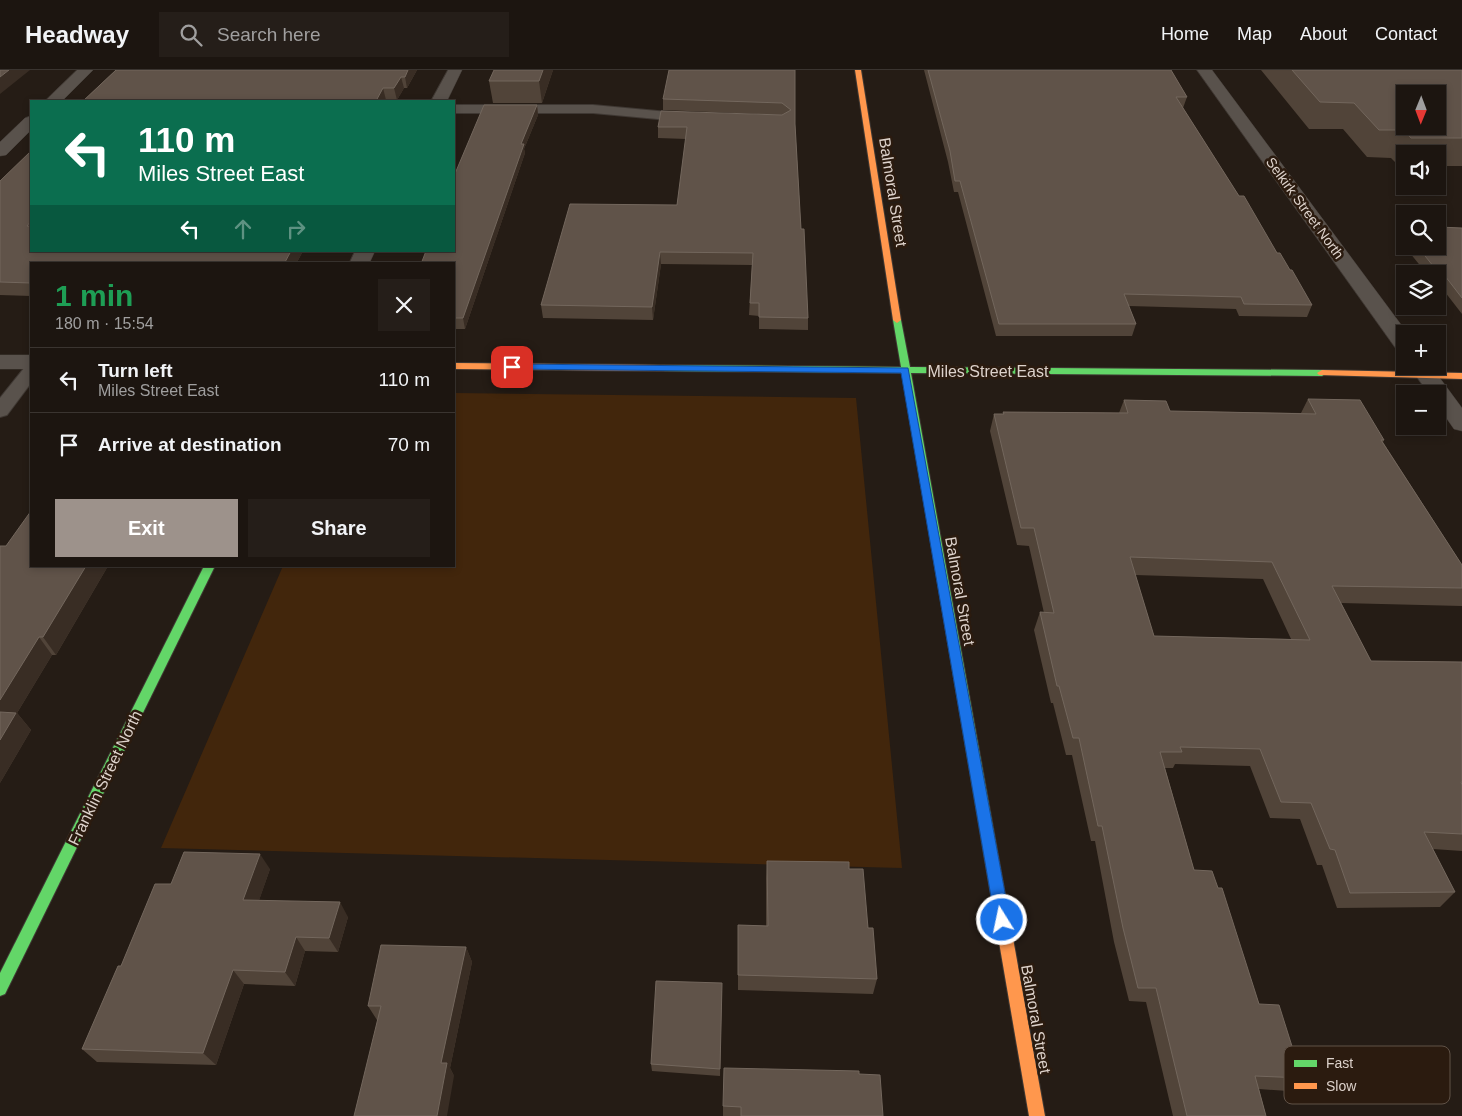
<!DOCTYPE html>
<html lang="en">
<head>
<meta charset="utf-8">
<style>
	body { margin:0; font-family:Arial,sans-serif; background:#251e19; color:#f1f3f6; height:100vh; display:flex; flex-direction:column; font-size:19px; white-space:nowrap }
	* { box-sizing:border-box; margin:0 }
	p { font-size:16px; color:#a09f9f }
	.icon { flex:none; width:28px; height:28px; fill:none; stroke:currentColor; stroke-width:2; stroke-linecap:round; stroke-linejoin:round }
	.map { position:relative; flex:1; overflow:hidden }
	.side { position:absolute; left:30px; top:192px; width:425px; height:305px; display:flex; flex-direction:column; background:#1c1510; border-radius:0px; box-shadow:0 2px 8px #0003,0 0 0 1px #3a3430 }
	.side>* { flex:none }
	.guide { position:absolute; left:30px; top:30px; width:425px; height:152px; border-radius:0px; box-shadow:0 2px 8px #0003,0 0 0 1px #3a3430; background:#0b6e4f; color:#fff; overflow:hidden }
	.needle { width:32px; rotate:181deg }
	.tools { position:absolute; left:1396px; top:15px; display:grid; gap:10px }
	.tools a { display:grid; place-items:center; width:50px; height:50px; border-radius:0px; background:#1c1510; box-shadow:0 2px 8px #0003,0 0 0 1px #3a3430; font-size:25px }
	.pin { position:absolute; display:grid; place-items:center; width:42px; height:42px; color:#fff; margin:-21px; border-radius:10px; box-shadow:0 2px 8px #0006 }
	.me { position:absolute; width:55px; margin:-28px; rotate:350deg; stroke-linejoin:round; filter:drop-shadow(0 0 4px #0008) }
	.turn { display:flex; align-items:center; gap:18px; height:105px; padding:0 25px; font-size:22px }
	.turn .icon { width:65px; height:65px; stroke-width:2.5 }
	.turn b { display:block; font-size:35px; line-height:42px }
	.lanes { display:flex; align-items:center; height:48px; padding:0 25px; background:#0003; justify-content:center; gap:25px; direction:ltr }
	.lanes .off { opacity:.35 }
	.round { display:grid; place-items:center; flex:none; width:52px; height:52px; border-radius:0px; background:#251e19 }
	.summary { display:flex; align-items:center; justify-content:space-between; height:85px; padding:0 25px }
	h1 { font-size:30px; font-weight:600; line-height:38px; color:#1e9e55 }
	.button { display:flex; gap:10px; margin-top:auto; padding:10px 25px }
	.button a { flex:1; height:58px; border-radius:0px; background:#9d928b; color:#fff; font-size:20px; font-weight:600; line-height:58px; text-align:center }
	.button a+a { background:#251e19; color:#f1f3f6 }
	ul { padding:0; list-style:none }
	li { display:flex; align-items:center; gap:15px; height:65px; padding:0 25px; border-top:1px solid #3a3430 }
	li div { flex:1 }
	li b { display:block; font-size:19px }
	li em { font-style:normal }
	header { display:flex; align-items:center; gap:30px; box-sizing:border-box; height:70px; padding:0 25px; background:#1c1510; border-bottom:1px solid #3a3430 }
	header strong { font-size:24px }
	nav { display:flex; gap:28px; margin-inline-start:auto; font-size:18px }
	.search { width:350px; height:45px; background:#251e19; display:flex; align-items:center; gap:12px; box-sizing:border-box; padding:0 18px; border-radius:0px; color:#a09f9f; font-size:19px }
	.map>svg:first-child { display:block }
</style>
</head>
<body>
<header>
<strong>Headway</strong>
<div class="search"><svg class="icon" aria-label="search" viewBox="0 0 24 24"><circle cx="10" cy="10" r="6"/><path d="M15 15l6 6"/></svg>Search here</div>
<nav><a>Home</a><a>Map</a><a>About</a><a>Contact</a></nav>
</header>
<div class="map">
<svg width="1462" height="1046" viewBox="0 0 1462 1046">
	<rect width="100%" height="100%" fill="#251c15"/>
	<path fill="#42260c" d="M454 323 856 328 902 798 161 778 283 496H454Z"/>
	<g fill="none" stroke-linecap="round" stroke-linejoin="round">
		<defs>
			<g id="lane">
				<path d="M454 35H593L690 44 697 48 690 52 593 43H454Z"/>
				<path d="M31 296V313L7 345 0 347V328L25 297Z"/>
			</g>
			<g id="street">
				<path d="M77 0H93L62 31H45Z"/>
				<path d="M448 0H462L447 31H431Z"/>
				<path d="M1197 0H1212L1408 264H1405V281L1397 280Z"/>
				<path d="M31 46V60L6 85 0 86V72L25 48Z"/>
				<path d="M355 181H375L369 194H349Z"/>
				<rect x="0" y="285" width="31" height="14"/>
				<path d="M1409 296H1431L1462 338V361L1454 359 1438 336V324H1429Z"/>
			</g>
			<g id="fast">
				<path d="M897 247 901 250 910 297 1322 300 1327 303 1322 306 911 303 998 785 996 789 991 791 986 789 984 785 902 303 660 301 655 298 660 295 901 297 893 250Z"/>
				<path d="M204 496H215L5 924 0 926V903Z"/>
			</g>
			<g id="slow">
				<path d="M855 0H861L901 250 897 253 893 250Z"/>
				<path d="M454 293 660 295 665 298 660 301 454 299Z"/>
				<path d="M1322 300 1462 303V309L1319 305 1317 303Z"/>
				<path d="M991 779 996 781 998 785 1045 1046H1029L984 785 986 781Z"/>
			</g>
		</defs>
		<use href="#lane" stroke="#3f3833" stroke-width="2"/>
		<use href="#street" stroke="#3f3833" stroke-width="1"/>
		<use href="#fast" stroke="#3f3833" stroke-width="2"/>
		<use href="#slow" stroke="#3f3833" stroke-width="2"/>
		<use href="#lane" fill="#59524c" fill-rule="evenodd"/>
		<use href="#street" fill="#59524c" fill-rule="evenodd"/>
		<use href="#fast" fill="#63d668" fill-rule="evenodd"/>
		<use href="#slow" fill="#ff974d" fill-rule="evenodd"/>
	</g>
	<g fill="#514439" fill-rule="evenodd">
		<path d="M116 0H417L407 18H404L397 30H386L385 31H83Z"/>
		<path d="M553 0 542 33H493L489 11Z"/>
		<path d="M795 0V54L801 159 808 248V260L759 259V246L749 245 752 195 661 194 653 250 543 248 541 235 677 135 686 69 658 68V57L783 45 663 40V29Z"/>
		<path d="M924 0H1171L1187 27 1183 38 1239 126 1312 235 1307 247 1239 246 1236 239 1129 236 1136 254 1132 266H996L958 122H954L948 92Z"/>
		<path d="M1261 0H1462V96H1438V84H1405V95H1398L1391 88 1367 87 1343 59H1309Z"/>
		<path d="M537 35 538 45 524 79 525 83 465 259H454V194Z"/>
		<path d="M0 111 31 181H303L296 194H31V226L0 225Z"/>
		<path d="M1462 158V244L1438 213V204H1427L1401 172 1405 165V176H1438Z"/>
		<path d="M1308 329 1384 370 1383 372 1462 495V536L1341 533 1371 591 1462 592V781L1433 779 1455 822 1440 837 1337 838 1322 795H1317L1300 749 1270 748 1250 696 1175 694 1173 698H1165L1194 800 1218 818 1259 934 1302 1008 1288 1021 1259 1019 1266 1046H1173L1146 932 1129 931 1114 872 1095 771H1091L1072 685H1066L1053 633H1051L1034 560 1040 542 1044 543 1029 476 1017 475 990 361 994 344H1003V342L1119 343 1124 330 1170 341 1301 343ZM1135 505 1263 509 1291 569 1154 566Z"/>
		<path d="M31 496H108L56 585H52L17 643 31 660 0 713Z"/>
		<path d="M767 791 849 799 868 858 877 909 873 924 738 920V855L766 856V808Z"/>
		<path d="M270 799 259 830 348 847 338 882 305 881 295 916 244 914 216 995 97 992 82 979 121 896 171 814Z"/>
		<path d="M466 877 472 892 450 998 454 1006 377 950 368 936Z"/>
		<path d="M722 920 720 1006 652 1001 651 994Z"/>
		<path d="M859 1004 883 1046H723V1036Z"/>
	</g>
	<g fill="#392d24">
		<path d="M9 0H30L0 24V7Z"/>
		<path d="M408 0H417L407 18 405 7Z"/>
		<path d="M543 0H553L542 33 539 11Z"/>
		<path d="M401 7 404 18 397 30 394 18Z"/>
		<path d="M383 18 386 30 385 31H376Z"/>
		<path d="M537 35 538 45 524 79 525 83 465 259 463 248 521 74Z"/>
		<path d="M31 151V165L27 156Z"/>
		<path d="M291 181H303L296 194H284Z"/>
		<path d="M660 182 661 194 653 250 652 237Z"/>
		<path d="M86 496H108L56 585 43 567Z"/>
		<path d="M39 567 52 585 17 643 31 660 0 713V630Z"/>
		<path d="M260 784 270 799 254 845 243 830Z"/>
		<path d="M340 832 348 847 338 882 329 868Z"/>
		<path d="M296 867 305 881 295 916 285 902Z"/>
		<path d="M466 877 472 892 450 998 454 1006 447 1046H437L441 993Z"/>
		<path d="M233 900 244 914 216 995 203 983Z"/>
	</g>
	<g fill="#605349" stroke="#73675d" fill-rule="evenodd">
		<path d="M0 0H9L0 7Z"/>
		<path d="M116 0H408L405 7H401L394 18H383L376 31H83Z"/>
		<path d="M494 0H543L539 11H489Z"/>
		<path d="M669 0H795V54L801 159H804L808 248 759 247V233H750L753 183 660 182 652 237 541 235 570 134 677 135 687 57H658L661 41 782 45 791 40 782 33 663 29Z"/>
		<path d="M928 0H1171L1187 27H1176L1239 126H1244L1277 183H1280L1290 200H1292L1312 235 1244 234 1241 227 1124 224 1136 254H999L960 111H955L950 81Z"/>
		<path d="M1292 0H1462V68H1411L1404 60H1379L1354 33 1320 32ZM1405 24H1438V56H1405Z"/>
		<path d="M484 35H537L521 74H524L463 248H454V194H421L426 181H454V106Z"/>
		<path d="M31 81V151L27 156H31V181H291L284 194H31V213L0 212V111Z"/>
		<path d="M1438 157 1462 158V228L1442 202H1438L1417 176H1438Z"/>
		<path d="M1308 329 1360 330 1384 370H1381L1462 495V518L1332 516 1371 591 1462 592V712H1461L1462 715V764L1424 762 1455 822 1350 823 1335 780 1330 779 1311 733 1281 732 1260 679 1180 677 1182 682H1160L1194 800 1212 801 1218 818H1222L1259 934 1279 935 1302 1008 1255 1006 1266 1046H1187L1156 918H1138L1123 858 1102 756H1098L1079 668H1073L1059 616H1057L1040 542 1054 543 1034 458H1021L994 344H1004L1003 342 1128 343 1124 330 1166 331 1170 341 1316 344ZM1130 487 1272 492 1310 570 1154 566Z"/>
		<path d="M31 441V496H86L43 567H39L0 630V476H6Z"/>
		<path d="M0 642 16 643 0 670Z"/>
		<path d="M184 782 260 784 243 830 340 832 329 868 296 867 285 902 233 900 203 983 82 979 118 896H121L155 814H171Z"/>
		<path d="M767 791 849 792V799H863L868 858H873L877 909 738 905V855L768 856Z"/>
		<path d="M381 875 466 877 441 993H447L437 1046H354L381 936H368Z"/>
		<path d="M656 911 722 913 720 999 651 994Z"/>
		<path d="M724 998 859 1001V1004L880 1005 883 1046H741V1037L723 1036Z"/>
	</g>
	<path fill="#1a73e8" stroke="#114b97" d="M512 294 908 298 1010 850 1008 855 1002 857 997 855 995 850 901 303 509 299 508 297Z"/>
	<g text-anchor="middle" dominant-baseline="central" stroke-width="5" stroke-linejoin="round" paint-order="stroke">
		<g font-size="14" fill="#ddd2cb" stroke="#2b1b0f">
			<text transform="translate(1305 138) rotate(54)">Selkirk Street North</text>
		</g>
		<g font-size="16" fill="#ddd2cb" stroke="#2b1b0f">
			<text transform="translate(893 122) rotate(81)">Balmoral Street</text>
			<text x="988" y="301">Miles Street East</text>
			<text transform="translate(960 521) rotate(80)">Balmoral Street</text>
			<text transform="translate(105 708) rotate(-64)">Franklin Street North</text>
			<text transform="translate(1036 949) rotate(80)">Balmoral Street</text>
		</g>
	</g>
	<rect x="1284" y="976" width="166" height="58" rx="8" fill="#2b1b0f" stroke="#605247" stroke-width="1"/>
	<rect x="1294" y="990" width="23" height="7" fill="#63d668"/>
	<rect x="1294" y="1013" width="23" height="6" fill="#ff974d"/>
	<g font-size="14" fill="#ddd2cb">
		<text x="1326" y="998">Fast</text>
		<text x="1326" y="1021">Slow</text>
	</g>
</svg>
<div class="tools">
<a><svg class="needle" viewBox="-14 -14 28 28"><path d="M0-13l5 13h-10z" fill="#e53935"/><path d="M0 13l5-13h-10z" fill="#a09f9f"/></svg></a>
<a><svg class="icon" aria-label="sound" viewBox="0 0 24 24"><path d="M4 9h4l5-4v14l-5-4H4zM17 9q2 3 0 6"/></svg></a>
<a><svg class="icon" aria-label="search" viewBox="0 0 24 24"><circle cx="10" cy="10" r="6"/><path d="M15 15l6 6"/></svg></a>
<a><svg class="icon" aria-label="layers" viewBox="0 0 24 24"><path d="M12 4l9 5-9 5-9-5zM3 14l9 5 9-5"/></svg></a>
<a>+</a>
<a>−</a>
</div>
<div class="pin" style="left:512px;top:297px;background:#d93025"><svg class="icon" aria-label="arrive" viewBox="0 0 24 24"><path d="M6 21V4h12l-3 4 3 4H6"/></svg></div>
<svg class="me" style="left:1002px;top:850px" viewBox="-20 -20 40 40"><circle r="17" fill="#1a73e8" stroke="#fff" stroke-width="3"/><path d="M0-11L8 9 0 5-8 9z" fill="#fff"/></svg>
<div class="guide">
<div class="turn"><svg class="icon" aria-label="left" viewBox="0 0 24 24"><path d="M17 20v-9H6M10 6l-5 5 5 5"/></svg><div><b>110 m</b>Miles Street East</div></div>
<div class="lanes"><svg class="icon" aria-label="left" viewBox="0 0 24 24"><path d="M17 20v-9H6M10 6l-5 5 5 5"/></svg><svg class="icon off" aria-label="ahead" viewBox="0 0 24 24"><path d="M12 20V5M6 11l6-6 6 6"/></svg><svg class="icon off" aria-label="right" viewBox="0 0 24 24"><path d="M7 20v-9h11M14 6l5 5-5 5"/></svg></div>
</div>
<section class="side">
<div class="summary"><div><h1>1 min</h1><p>180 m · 15:54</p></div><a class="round"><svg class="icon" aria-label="close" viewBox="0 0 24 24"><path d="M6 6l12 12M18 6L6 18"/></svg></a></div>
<ul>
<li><svg class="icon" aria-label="left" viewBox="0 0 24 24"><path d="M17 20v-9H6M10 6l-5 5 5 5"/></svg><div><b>Turn left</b><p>Miles Street East</p></div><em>110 m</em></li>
<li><svg class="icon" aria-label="arrive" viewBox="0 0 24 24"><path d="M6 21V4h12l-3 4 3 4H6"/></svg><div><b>Arrive at destination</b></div><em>70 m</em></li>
</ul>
<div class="button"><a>Exit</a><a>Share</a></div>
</section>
</div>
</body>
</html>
